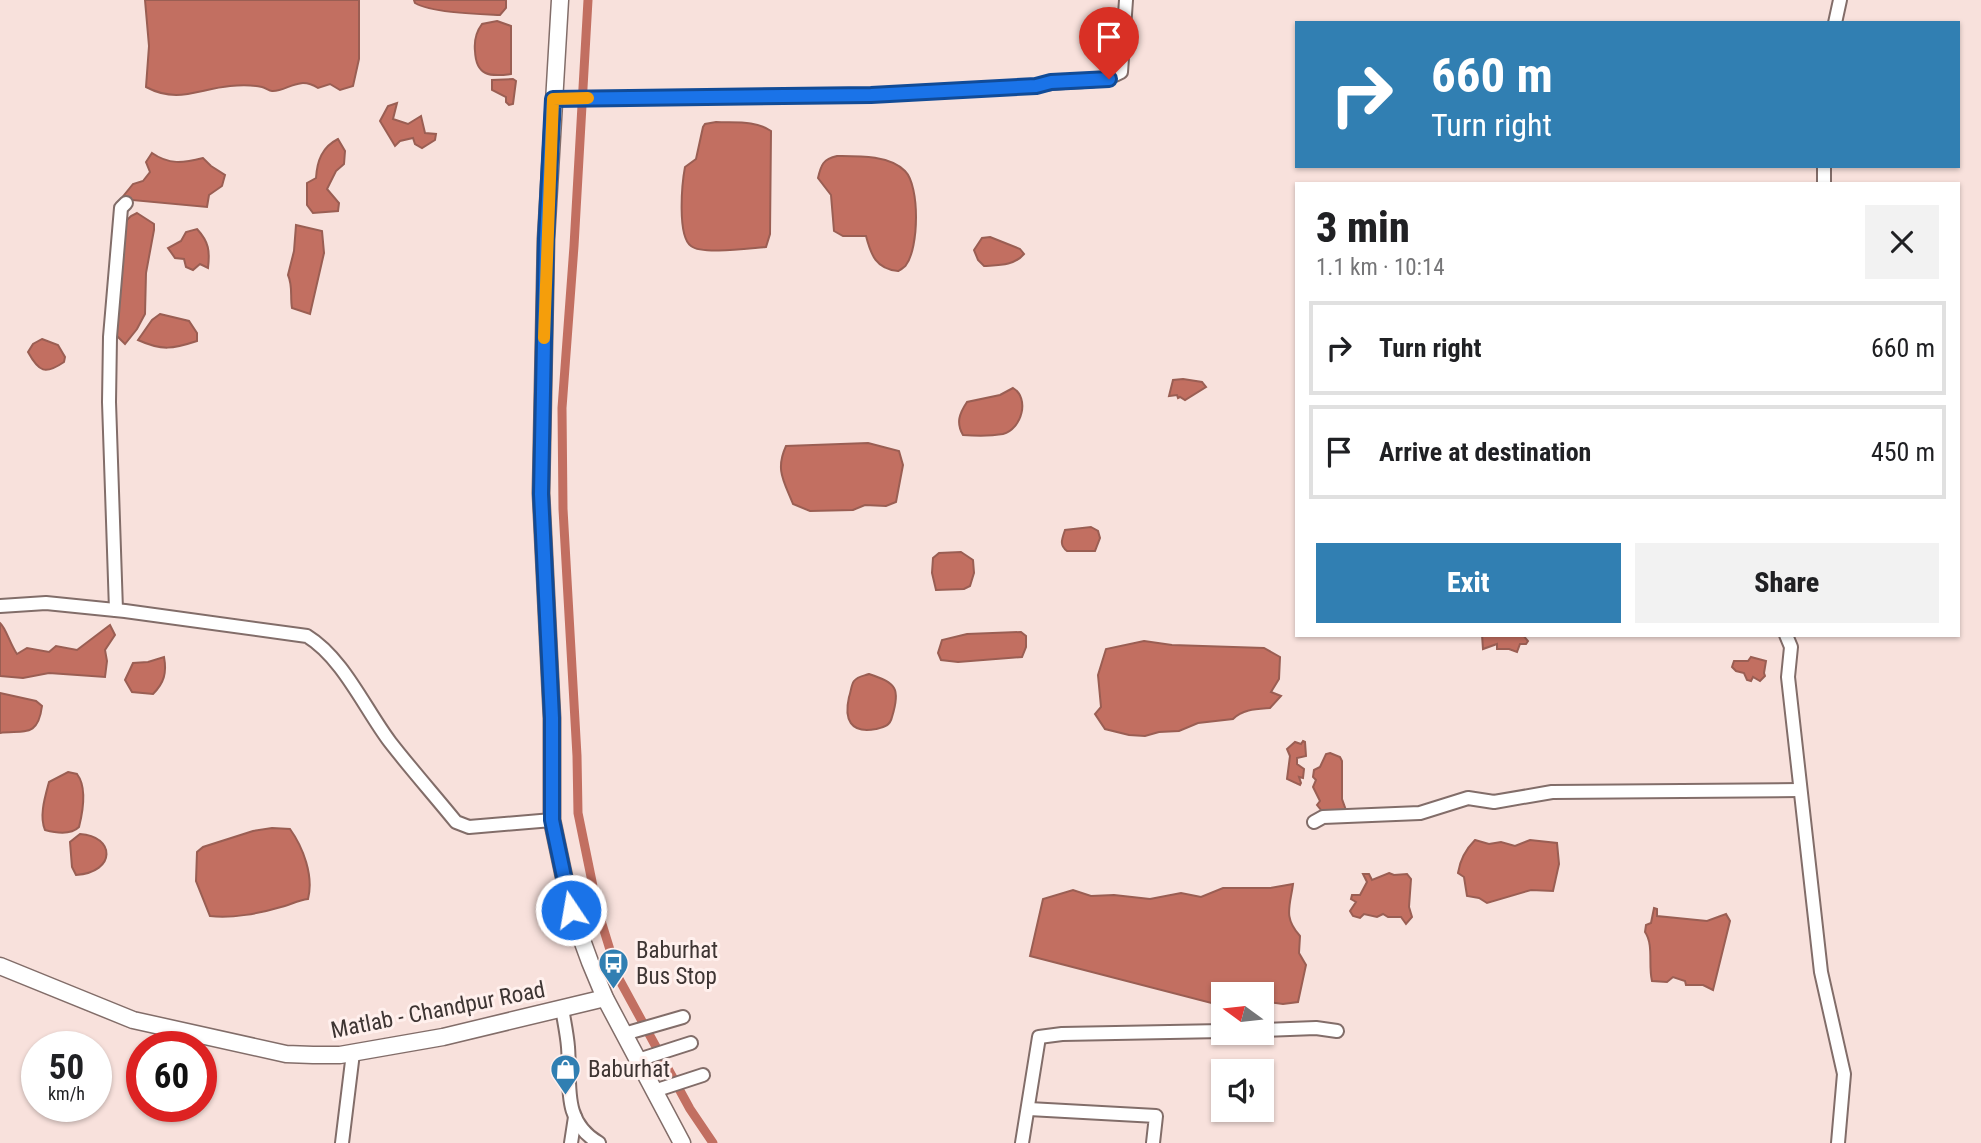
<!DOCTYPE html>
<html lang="en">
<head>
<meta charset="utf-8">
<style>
	body { margin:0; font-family:"Roboto Condensed",sans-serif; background:#f2f2f2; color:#202124; height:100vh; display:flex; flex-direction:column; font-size:26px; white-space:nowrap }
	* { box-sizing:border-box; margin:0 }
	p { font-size:23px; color:#757577 }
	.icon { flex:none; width:38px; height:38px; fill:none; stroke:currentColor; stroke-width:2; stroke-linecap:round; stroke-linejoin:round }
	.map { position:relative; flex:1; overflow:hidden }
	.side { position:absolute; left:1295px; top:182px; width:665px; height:455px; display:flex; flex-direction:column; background:#fff; border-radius:0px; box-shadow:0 2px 5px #0004 }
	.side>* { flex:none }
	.guide { position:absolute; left:1295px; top:21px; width:665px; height:147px; border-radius:0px; box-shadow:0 2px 5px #0004; background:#317fb2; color:#fff; overflow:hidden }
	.needle { width:46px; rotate:285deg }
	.tools { position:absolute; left:1211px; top:982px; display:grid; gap:14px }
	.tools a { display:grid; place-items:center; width:63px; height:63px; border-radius:0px; background:#fff; box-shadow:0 2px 5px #0004; font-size:35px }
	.speed { position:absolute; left:21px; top:1031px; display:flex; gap:14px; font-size:35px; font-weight:700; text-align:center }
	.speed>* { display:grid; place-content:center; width:91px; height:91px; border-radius:50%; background:#fff; box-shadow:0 2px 5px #0004; line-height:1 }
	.speed small { font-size:18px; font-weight:400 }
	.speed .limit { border:10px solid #d22; background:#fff; color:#111 }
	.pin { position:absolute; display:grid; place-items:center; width:60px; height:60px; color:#fff; margin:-72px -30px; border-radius:50% 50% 50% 0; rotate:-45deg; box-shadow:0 0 7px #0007 }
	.pin .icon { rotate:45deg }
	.me { position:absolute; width:77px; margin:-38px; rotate:348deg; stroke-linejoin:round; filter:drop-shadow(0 0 5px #0008) }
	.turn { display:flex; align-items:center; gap:24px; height:147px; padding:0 21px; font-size:32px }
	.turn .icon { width:91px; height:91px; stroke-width:2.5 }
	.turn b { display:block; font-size:49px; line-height:60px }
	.round { display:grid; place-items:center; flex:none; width:74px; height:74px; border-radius:0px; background:#f2f2f2 }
	.headline { display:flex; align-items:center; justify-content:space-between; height:119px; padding:0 21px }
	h1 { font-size:42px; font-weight:800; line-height:52px }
	.button { display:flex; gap:14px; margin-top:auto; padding:14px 21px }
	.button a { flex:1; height:80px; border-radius:0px; background:#317fb2; color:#fff; font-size:28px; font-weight:800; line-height:80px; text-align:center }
	.button a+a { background:#f2f2f2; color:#202124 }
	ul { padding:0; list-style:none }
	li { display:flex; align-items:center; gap:21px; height:94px; margin:0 14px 10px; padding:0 7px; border:4px solid #e0e0e0; border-radius:0px }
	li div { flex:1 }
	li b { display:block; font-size:26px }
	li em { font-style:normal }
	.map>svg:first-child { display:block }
</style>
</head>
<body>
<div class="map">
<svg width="1981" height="1143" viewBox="0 0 1981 1143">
	<rect width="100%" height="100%" fill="#f8e1dc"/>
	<g fill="#c26f61" stroke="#9a5e53" stroke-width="2">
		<path d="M145 0H359V59L353 86 340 90 330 84 318 88C298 75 287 92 272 91 269 91 266 88 262 87 253 85 239 85 230 86 198 89 178 104 146 87L149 46Z"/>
		<path d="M414 0H506V8L500 15C479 14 432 13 415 3Z"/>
		<path d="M497 21 511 26V74C490 77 476 76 475 51 474 41 476 32 482 24Z"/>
		<path d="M513 79 516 81 513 104 509 105 506 102V97L492 90V80Z"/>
		<path d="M397 103 393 119 408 124 421 116 425 133 436 134 435 140 422 148 415 144 413 138 400 141 395 146 380 121 388 106Z"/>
		<path d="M716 122C735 123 755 120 771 131L770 234 766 247C751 248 702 255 691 246 677 236 682 183 685 167L696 159 703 127 705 124Z"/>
		<path d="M338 139 345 151 344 164 336 171 327 189 339 203 338 211 313 213 307 205V183L316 178C317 161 322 147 338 139Z"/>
		<path d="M152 153C169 165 183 163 203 158L211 166 225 175 222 186 209 195 207 207 121 199 133 184 143 181 150 172 146 162Z"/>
		<path d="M837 156C858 156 889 155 905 171 920 186 919 248 906 265 906 266 899 271 898 271 876 269 871 255 866 236H843L834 231 831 195 818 178C821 165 823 159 837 156Z"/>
		<path d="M137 213 154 224V230L146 273 145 314 137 329 125 344 116 335 124 223 131 216Z"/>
		<path d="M296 225 322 231 324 253 310 314 292 308C290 296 293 286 288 275L294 251Z"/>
		<path d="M197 229C209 242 210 251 208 268L200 264 193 270 186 267 184 259 175 258 168 248 181 241 186 232Z"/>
		<path d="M990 237 1020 249 1024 254C1014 266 998 265 984 266L978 260 974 250 982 238Z"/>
		<path d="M160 314 189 321 197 333V341C173 349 162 351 138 340L152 320Z"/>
		<path d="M42 339 58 345 65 357 64 362C45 375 39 372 28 352L33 344Z"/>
		<path d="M1183 379 1202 382 1206 387 1185 400 1180 397 1178 398 1177 395 1169 396 1173 380Z"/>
		<path d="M1013 388C1030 398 1022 429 1003 434 992 436 975 436 963 435 956 423 959 414 967 402L1000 395Z"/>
		<path d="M868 443 899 451 903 465 896 502 886 506 865 505 853 510 810 511 793 504C784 481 775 470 786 446Z"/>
		<path d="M1091 527 1098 531 1100 538 1095 551H1067C1059 545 1062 539 1065 530Z"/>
		<path d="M961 552 973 560 974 573 970 586 964 589 936 590 932 573 933 558 939 553Z"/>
		<path d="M0 623C6 628 10 644 17 654L27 648 49 652 56 646 77 650 110 625 115 635 105 650 107 661 105 677 49 673 23 678 0 676Z"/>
		<path d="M1021 632 1026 636V647L1022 657 958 662 941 660 938 653 942 640 967 634Z"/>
		<path d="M1482 635H1523L1528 641 1526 644H1520L1517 652 1509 649H1497V644L1483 649Z"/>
		<path d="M1144 641 1172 645 1264 648 1280 657 1279 679 1271 692 1281 696 1270 708C1257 709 1243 709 1233 719L1198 723 1179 731 1159 732 1145 736 1129 735 1105 729 1095 714 1101 707 1098 675 1106 649Z"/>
		<path d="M164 657C167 673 164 683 153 694L132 692 125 680 133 663 148 662Z"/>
		<path d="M1751 657 1766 661 1764 673 1765 676 1760 681 1753 677 1751 681 1747 680 1744 673 1736 671 1732 667 1734 661H1748Z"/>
		<path d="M869 674C896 683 901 688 892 717 890 726 884 727 876 729 850 734 844 719 849 697 851 692 851 685 854 681 858 676 864 676 869 674Z"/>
		<path d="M0 693 36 701 42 706C38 738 24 730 0 733Z"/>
		<path d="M1303 741 1305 742 1306 756 1297 758V764L1304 769 1303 778 1299 777 1301 783 1300 785 1287 779 1290 756 1287 749 1295 742 1301 744Z"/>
		<path d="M1330 753 1340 757 1342 761V799L1347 813H1320L1321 810 1317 805 1320 801 1313 787 1316 780 1313 777 1314 770 1320 767 1326 754Z"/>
		<path d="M68 772 77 774C87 787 83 811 79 827 71 835 56 833 45 830 39 816 45 797 49 782Z"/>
		<path d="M272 828 290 829C303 847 314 876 308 899 298 900 290 905 281 907 261 913 231 919 210 916L196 881 197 852 203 847 253 831Z"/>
		<path d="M80 834C115 836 117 872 76 875L72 867 70 842Z"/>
		<path d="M1475 840 1489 844 1501 842 1515 846 1530 840 1557 843 1559 864 1553 891 1531 890 1487 903 1479 898 1467 896 1464 877 1458 873C1460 860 1465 850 1475 840Z"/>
		<path d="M1389 873 1394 875 1407 874 1411 879 1409 907 1412 917 1406 924 1401 917H1388L1383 914 1377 917 1364 914 1360 918 1353 916 1350 911 1356 902 1351 899 1352 895H1360L1367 882 1363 874H1369L1372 880Z"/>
		<path d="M1293 884C1290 907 1283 917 1300 936L1299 953 1306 965 1298 1002 1283 1004 1262 1001V994H1223V1006L1030 956 1043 899 1073 890 1091 896 1114 895 1150 899 1181 893 1201 897 1223 888H1270Z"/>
		<path d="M1654 908 1657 909V916L1707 921 1726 914 1730 921 1713 990 1703 985H1686L1685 981 1673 977 1667 982 1652 981C1648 965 1654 945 1645 932L1646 925 1651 923Z"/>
	</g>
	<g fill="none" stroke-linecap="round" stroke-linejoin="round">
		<path stroke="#c26f61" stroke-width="9" d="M588 0 574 246 562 408 563 509 577 756 578 813 598 911 619 979 690 1109 713 1143"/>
		<defs>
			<g id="minor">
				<path d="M1835 23 1840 0"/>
				<path d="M553 99 871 95 1036 86C1064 78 1096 86 1121 72L1126 0"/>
				<path d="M1824 166V184"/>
				<path d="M0 606 46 603 125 611 307 636C343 658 365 709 390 742 411 769 434 795 456 822L469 827 552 820"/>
				<path d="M116 610 109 402 110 337 121 208 126 203"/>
				<path d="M1786 635 1791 647 1788 677 1821 972 1844 1074 1838 1143"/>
				<path d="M1314 822 1323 817 1420 813 1468 798 1494 802 1552 792 1800 790"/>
				<path d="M562 1008C564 1021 567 1034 568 1047 571 1083 561 1121 599 1143"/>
				<path d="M1262 1030 1316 1028 1337 1031"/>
				<path d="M624 1034 683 1017"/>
				<path d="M638 1060 691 1043"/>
				<path d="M654 1091 703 1075"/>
				<path d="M1029 1109 1156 1116 1153 1143"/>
				<path d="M342 1143 353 1053"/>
				<path d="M571 1143 575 1117"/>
				<path d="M1022 1143 1039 1037 1062 1034 1223 1031"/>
			</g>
			<g id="major">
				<path d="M560 0 546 239 541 493 552 718V820L571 910 590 962 605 998 682 1143"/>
				<path d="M0 966 133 1020 286 1054 313 1055H340L443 1037 605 998"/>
			</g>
		</defs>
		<use href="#minor" stroke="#826d69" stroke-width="16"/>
		<use href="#major" stroke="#826d69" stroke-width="19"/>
		<use href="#minor" stroke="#fff" stroke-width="12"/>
		<use href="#major" stroke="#fff" stroke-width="16"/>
	</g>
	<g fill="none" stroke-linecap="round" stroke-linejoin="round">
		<defs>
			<path id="route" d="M571 910 552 820V718L541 494 546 239 553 99 871 95 1036 86 1051 82 1109 79"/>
		</defs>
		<use href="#route" stroke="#114b97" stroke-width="18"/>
		<use href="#route" stroke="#1a73e8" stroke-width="12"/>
		<path stroke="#f59e0b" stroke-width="12" d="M544 338 553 99 588 98"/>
	</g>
	<defs>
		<symbol id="bus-pin" viewBox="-11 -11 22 30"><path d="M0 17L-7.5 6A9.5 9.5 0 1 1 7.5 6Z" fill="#317fb2" stroke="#fff0ed"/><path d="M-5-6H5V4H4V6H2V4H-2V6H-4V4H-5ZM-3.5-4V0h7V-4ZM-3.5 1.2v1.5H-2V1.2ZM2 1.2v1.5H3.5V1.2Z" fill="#fff"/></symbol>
		<symbol id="shop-pin" viewBox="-11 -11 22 30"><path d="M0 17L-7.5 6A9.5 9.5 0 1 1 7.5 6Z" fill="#317fb2" stroke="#fff0ed"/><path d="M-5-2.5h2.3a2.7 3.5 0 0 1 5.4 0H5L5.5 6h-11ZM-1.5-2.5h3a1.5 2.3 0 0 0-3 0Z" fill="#fff"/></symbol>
	</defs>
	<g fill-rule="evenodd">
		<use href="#bus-pin" x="596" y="946" width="35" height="47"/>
		<use href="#shop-pin" x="548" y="1052" width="35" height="47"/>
	</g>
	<g text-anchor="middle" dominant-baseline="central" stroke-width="6" stroke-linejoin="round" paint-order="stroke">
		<g font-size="23" fill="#3e3533" stroke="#fff0ed" text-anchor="start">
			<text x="636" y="950">Baburhat<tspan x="636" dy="26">Bus Stop</tspan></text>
			<text x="588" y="1069">Baburhat</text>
		</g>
		<g font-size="23" fill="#3e3533" stroke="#fff0ed">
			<text transform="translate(438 1010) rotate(-11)">Matlab - Chandpur Road</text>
		</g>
	</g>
</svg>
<div class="tools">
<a><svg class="needle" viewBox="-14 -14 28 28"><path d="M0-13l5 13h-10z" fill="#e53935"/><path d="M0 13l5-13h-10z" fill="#757577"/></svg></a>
<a><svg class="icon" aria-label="sound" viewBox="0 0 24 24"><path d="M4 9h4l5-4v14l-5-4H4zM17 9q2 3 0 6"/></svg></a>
</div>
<div class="speed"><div>50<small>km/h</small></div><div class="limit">60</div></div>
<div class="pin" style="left:1109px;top:79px;background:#d93025"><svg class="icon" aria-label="arrive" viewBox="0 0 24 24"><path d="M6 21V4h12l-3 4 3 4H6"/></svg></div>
<svg class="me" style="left:571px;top:910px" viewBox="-20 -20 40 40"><circle r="17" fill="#1a73e8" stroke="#fff" stroke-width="3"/><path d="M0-11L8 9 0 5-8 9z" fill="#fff"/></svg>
<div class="guide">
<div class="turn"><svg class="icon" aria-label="right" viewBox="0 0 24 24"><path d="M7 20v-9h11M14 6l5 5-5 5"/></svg><div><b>660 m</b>Turn right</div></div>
</div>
<section class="side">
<div class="headline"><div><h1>3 min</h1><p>1.1 km · 10:14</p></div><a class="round"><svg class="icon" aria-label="close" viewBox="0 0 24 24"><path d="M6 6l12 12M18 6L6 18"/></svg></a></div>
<ul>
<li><svg class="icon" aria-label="right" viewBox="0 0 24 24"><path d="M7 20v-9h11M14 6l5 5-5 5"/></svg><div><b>Turn right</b></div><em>660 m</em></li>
<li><svg class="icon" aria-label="arrive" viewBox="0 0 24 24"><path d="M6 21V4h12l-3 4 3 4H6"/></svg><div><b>Arrive at destination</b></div><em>450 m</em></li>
</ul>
<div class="button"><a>Exit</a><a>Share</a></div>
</section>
</div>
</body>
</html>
